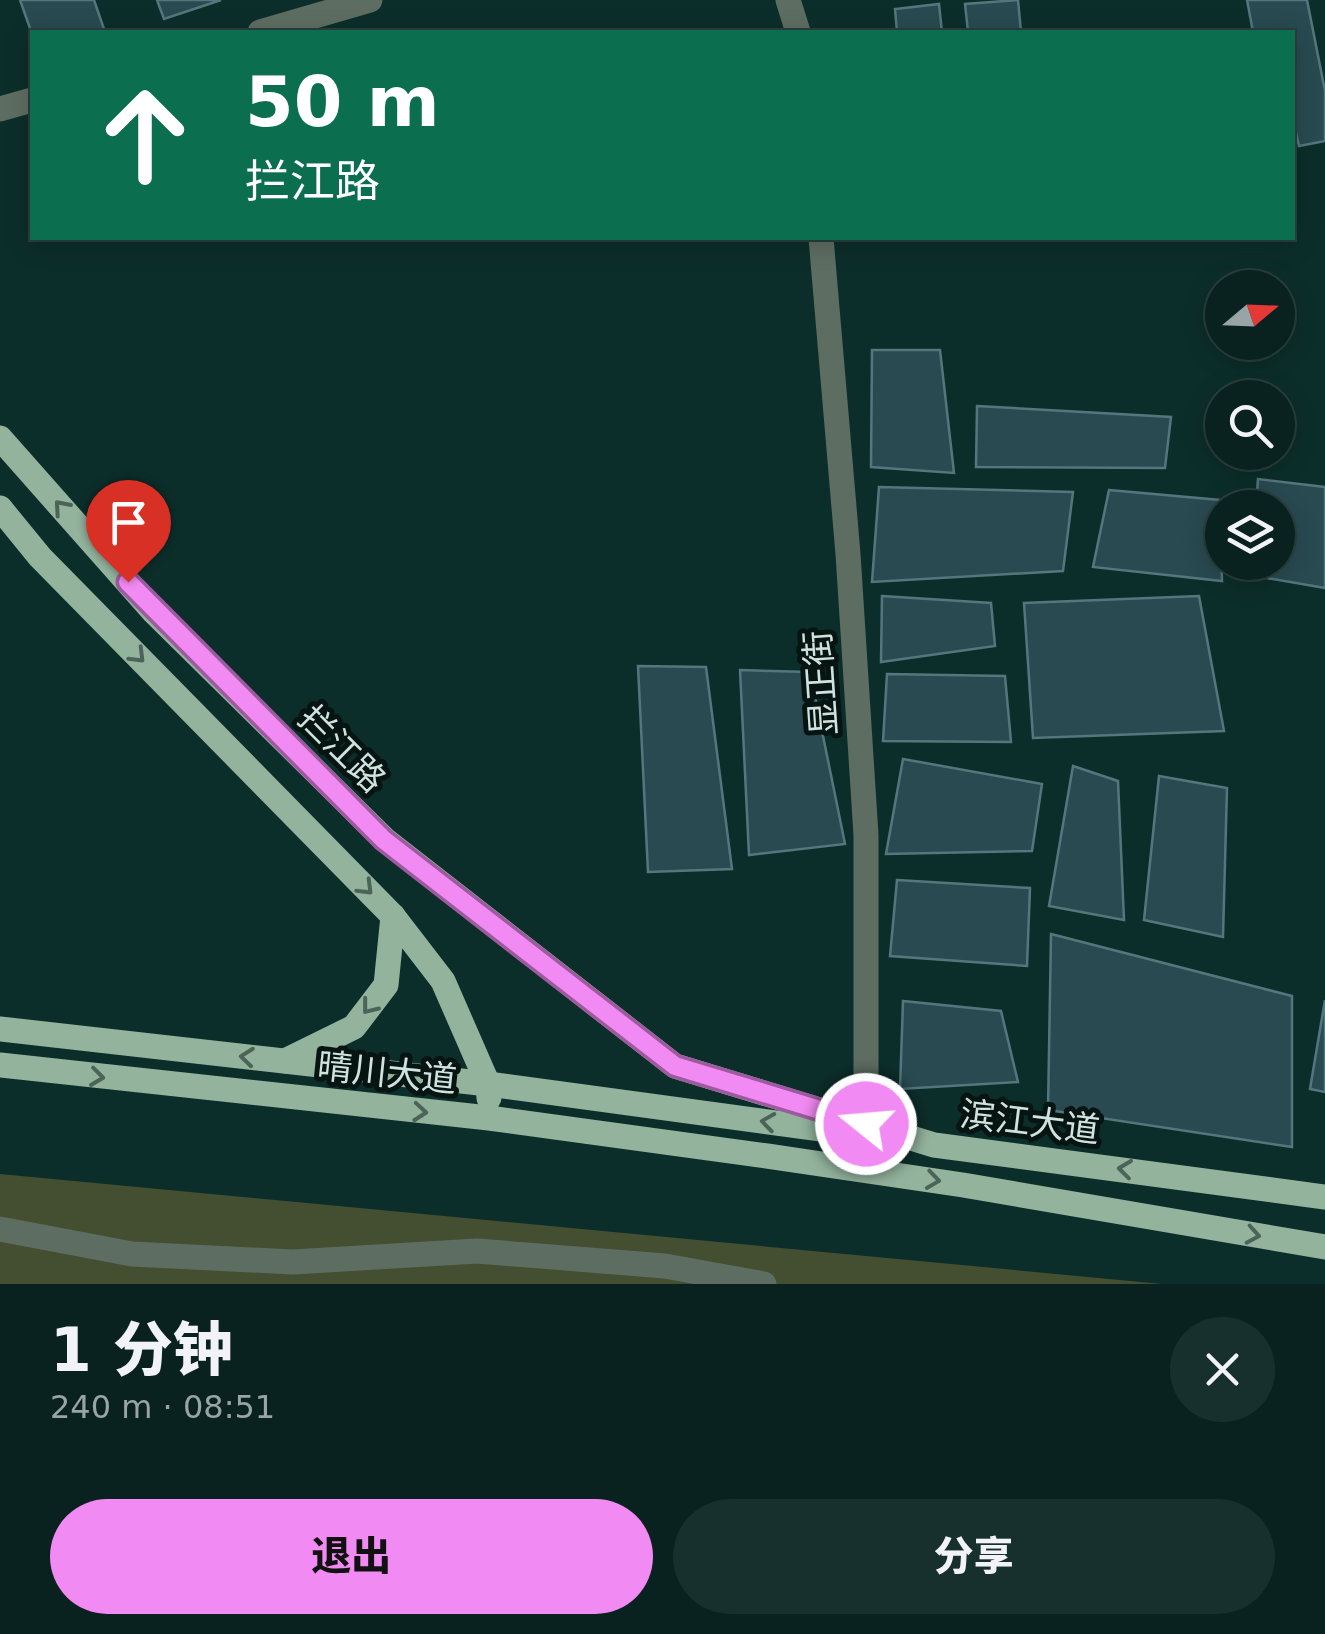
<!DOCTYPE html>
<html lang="zh">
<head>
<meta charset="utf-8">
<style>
	body { margin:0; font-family:"DejaVu Sans","Noto Sans SC",sans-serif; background:#172f2d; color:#f1f3f6; height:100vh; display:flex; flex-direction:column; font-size:38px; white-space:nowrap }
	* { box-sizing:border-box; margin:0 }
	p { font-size:32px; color:#99a4a5 }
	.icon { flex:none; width:55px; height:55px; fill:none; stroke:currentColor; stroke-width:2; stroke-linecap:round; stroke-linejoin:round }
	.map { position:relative; height:1284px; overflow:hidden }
	.sheet { display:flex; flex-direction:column; background:#092220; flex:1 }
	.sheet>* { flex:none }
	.top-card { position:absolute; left:30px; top:30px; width:1265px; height:210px; border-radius:0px; box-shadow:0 5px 25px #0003,0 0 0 2px #293f3e; background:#0b6e4f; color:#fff; overflow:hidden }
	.needle { width:65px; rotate:71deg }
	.fabs { position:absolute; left:1205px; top:270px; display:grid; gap:20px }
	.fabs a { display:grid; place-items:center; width:90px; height:90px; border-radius:50%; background:#092220; box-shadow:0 5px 25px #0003,0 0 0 2px #293f3e; font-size:50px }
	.pin { position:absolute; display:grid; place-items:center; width:85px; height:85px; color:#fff; margin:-102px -42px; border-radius:50% 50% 50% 0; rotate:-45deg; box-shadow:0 0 10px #0007 }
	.pin .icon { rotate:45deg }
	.me { position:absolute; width:110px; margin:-55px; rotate:287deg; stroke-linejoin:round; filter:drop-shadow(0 0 8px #0008) }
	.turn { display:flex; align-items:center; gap:35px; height:210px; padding:0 50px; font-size:45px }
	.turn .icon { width:130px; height:130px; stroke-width:2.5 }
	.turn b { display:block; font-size:70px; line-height:85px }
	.round { display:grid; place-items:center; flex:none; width:105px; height:105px; border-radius:52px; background:#172f2d }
	.summary { display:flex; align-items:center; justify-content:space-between; height:170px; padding:0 50px }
	h1 { font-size:60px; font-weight:800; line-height:75px }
	.cta { display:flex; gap:20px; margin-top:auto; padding:20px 50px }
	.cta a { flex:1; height:115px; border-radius:60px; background:#f28af3; color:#111; font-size:40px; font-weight:800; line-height:115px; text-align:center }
	.cta a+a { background:#172f2d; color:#f1f3f6 }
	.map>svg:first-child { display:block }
</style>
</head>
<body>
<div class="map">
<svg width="1325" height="1284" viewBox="0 0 1325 1284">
	<rect width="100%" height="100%" fill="#0c2e2a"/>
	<path fill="#434f30" d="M0 1174 1162 1284H0Z"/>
	<g fill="#294a51" stroke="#54767d" stroke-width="2.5">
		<path d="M20 0H94L104 29 95 32 32 34Z"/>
		<path d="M157 0H221L164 19Z"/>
		<path d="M1018 0 1021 32H968L965 4Z"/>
		<path d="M1247 0H1307L1325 91V141L1299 146 1295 128H1292V32H1253Z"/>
		<path d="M939 4 942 32H897L895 9Z"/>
		<path d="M872 350H940L954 473 871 467Z"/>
		<path d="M977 406 1171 417 1165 468 976 467Z"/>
		<path d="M1258 479 1325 487V588L1249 575 1251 562H1278V508H1256Z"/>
		<path d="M879 487 1073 492 1063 571 872 582Z"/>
		<path d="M1109 490 1220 500 1222 581 1093 567Z"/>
		<path d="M882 596 991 603 995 646 881 662Z"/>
		<path d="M1199 596 1224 731 1033 738 1024 603Z"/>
		<path d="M638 666 706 667 732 869 648 872Z"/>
		<path d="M740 670 810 672 845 844 749 855Z"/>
		<path d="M887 674 1005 676 1011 742 883 741Z"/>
		<path d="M903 759 1042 784 1032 851 886 854Z"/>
		<path d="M1073 766 1118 781 1124 920 1049 906Z"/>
		<path d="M1159 776 1227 788 1223 937 1144 920Z"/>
		<path d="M897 880 1030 888 1027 966 890 956Z"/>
		<path d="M1051 934 1292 996V1147L1048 1110Z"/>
		<path d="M1325 1000V1092L1310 1089Z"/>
		<path d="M903 1001 1001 1011 1018 1082 900 1089Z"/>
	</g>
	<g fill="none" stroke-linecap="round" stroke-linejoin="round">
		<g stroke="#5e6d62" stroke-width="25">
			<path d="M788 0 798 32"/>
			<path d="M260 32 370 0"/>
			<path d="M0 109 32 100"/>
			<path d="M821 238 848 554 866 835V1124"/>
			<path d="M0 1229 132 1254 293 1262 477 1251 665 1266 764 1284"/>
		</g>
		<g stroke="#93b39d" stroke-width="25">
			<path d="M0 438 153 611 384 839 675 1066 934 1145 1325 1197"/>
			<path d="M0 508 40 557 393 916 443 981 488 1084 489 1098"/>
			<path d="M0 1029 488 1084 858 1134"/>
			<path d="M285 1061 354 1027 386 985 393 916"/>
			<path d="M0 1065 489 1118 767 1156 963 1185 1325 1247"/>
		</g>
	</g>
	<defs><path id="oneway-chevron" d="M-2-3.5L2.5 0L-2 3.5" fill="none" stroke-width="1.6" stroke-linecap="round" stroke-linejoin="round" transform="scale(2.5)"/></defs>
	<g stroke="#4c6458">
		<use href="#oneway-chevron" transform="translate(61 507) rotate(-131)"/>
		<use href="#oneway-chevron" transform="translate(138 656) rotate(45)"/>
		<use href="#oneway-chevron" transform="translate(366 888) rotate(45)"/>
		<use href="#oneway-chevron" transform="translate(369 1007) rotate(128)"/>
		<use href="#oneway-chevron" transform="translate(247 1057) rotate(-174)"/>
		<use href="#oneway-chevron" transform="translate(97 1077) rotate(7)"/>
		<use href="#oneway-chevron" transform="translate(420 1112) rotate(5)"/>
		<use href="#oneway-chevron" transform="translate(768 1122) rotate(-172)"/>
		<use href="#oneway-chevron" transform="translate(1125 1169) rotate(-173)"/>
		<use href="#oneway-chevron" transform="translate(933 1180) rotate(8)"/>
		<use href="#oneway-chevron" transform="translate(1253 1235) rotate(10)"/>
	</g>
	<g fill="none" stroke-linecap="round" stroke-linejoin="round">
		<defs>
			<path id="route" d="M128 582 384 840 675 1066 866 1124"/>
		</defs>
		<use href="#route" stroke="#9d5a9e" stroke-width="25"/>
		<use href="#route" stroke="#f28af3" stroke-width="18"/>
	</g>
	<g text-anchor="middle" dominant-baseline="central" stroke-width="10" stroke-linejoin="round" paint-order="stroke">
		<g font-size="35" fill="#d0e2df" stroke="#061412">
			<text transform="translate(821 683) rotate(-94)">显正街</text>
			<text transform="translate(342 749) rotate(45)">拦江路</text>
			<text transform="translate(387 1073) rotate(6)">晴川大道</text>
			<text transform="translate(1030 1122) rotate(7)">滨江大道</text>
		</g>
	</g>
</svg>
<div class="fabs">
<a><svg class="needle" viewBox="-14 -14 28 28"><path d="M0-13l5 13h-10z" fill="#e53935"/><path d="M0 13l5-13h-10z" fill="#99a4a5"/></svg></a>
<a><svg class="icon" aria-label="search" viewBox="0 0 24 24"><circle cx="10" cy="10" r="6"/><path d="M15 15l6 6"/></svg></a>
<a><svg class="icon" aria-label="layers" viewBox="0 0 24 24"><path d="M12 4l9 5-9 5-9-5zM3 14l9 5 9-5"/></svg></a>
</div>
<div class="pin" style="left:128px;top:582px;background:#d93025"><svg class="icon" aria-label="arrive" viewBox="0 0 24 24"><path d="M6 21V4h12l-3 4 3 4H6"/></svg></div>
<svg class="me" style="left:866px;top:1124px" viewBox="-20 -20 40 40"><circle r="17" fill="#f28af3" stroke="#fff" stroke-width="3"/><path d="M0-11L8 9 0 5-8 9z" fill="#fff"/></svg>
<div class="top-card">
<div class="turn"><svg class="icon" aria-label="ahead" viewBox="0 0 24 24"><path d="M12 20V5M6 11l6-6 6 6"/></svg><div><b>50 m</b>拦江路</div></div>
</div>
</div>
<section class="sheet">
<div class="summary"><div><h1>1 分钟</h1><p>240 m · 08:51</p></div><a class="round"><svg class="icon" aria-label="close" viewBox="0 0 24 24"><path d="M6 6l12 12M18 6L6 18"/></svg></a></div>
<div class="cta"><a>退出</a><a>分享</a></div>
</section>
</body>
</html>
